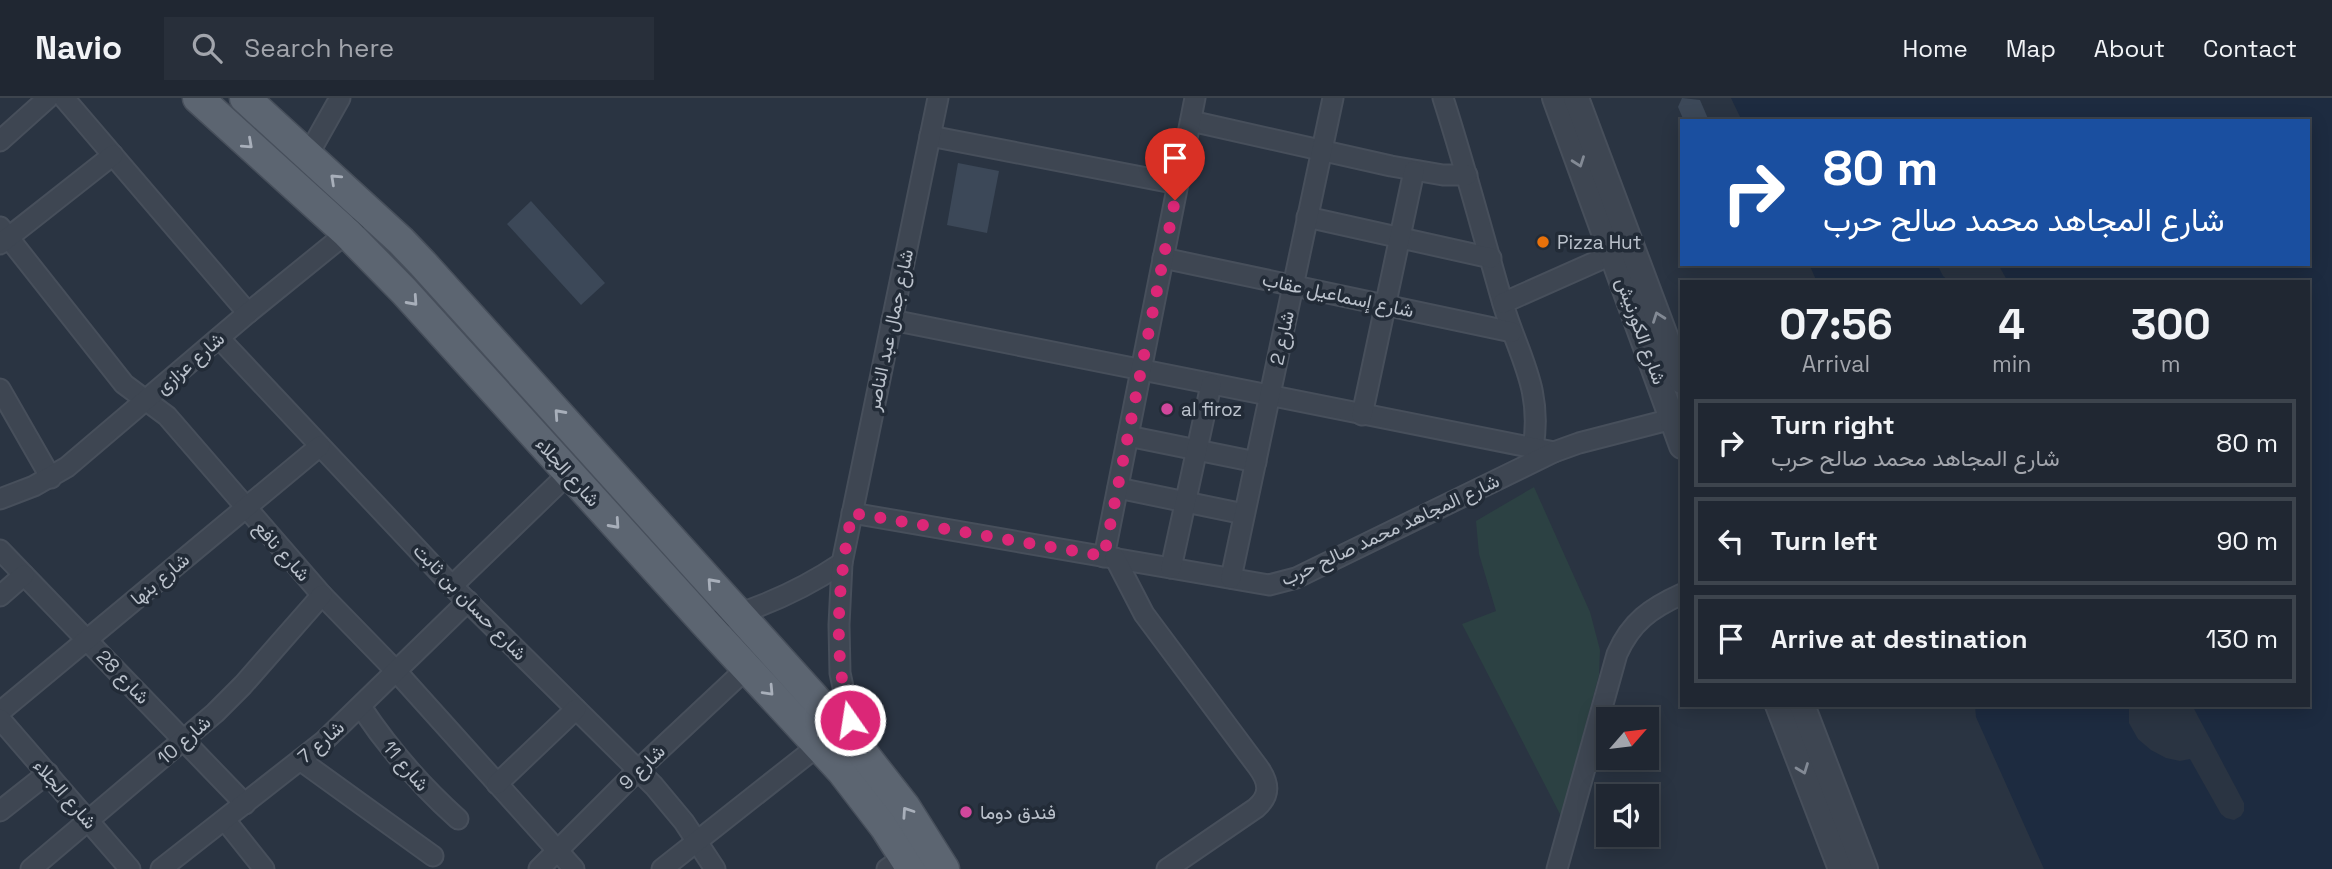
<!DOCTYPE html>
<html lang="en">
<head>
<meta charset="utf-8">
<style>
	body { margin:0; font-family:"Space Grotesk",Vazirmatn,sans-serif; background:#282f3a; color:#f1f3f6; height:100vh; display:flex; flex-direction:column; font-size:26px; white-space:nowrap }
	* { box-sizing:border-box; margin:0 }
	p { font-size:23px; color:#a2a5ac }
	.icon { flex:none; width:38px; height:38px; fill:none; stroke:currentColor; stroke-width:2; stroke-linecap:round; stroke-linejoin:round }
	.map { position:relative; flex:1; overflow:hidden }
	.panel { position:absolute; left:1680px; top:182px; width:630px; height:427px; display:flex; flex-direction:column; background:#202732; border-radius:0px; box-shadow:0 4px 18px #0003,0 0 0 2px #3d444d }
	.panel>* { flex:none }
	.banner { position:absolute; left:1680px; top:21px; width:630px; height:147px; border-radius:0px; box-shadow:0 4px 18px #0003,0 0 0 2px #3d444d; background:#1a4fa0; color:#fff; overflow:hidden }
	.needle { width:46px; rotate:62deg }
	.buttons { position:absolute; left:1596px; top:609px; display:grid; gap:14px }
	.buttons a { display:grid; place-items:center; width:63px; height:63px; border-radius:0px; background:#202732; box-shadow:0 4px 18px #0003,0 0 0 2px #3d444d; font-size:35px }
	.pin { position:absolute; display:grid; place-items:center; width:60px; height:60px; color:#fff; margin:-72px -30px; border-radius:50% 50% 50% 0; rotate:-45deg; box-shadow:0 0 7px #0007 }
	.pin .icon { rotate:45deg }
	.me { position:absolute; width:77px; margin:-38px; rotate:347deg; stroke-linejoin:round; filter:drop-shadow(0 0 5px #0008) }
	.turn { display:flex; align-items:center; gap:24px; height:147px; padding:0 28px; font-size:32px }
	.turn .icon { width:91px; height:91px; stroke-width:2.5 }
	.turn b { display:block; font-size:49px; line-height:60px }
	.eta { display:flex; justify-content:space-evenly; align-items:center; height:119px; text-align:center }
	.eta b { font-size:42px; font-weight:600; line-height:49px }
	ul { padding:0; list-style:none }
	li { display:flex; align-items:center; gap:21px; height:88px; margin:0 14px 10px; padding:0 14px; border:4px solid #3d444d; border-radius:0px }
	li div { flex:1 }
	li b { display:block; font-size:26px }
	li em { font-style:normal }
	header { display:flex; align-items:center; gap:42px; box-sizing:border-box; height:98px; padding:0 35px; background:#202732; border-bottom:2px solid #3d444d }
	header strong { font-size:33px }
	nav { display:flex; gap:38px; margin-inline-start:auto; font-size:24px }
	.search { width:490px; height:63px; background:#282f3a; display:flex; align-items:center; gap:18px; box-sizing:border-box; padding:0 24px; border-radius:0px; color:#a2a5ac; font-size:26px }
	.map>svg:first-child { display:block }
</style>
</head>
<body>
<header>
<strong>Navio</strong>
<div class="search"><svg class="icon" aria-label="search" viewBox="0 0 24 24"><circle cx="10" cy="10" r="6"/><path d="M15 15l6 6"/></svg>Search here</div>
<nav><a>Home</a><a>Map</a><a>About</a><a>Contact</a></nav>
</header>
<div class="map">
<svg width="2332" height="771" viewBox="0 0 2332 771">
	<rect width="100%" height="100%" fill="#2a3442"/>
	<path fill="#2c4143" d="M1534 389 1590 514 1600 552 1599 577 1561 718 1462 526 1496 513 1479 456 1476 423Z"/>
	<path fill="#1d2b40" d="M1731 0H2332V771H2044L1976 619 1975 607H2308V184H1817L1809 166H2308V23H1742Z"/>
	<g fill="#2a3442">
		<path d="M1937 166H1998L2008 184H1950L1943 178Z"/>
		<path d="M2126 607H2192L2244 705V713L2241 718 2234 722 2226 720 2221 716 2190 661 2180 663 2166 660 2151 652 2138 641 2129 625V609Z"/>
	</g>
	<g fill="#3c4858">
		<path d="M1682 0 1700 2 1709 23H1684L1678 9Z"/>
		<path d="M958 65 999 73 987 135 947 127Z"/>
		<path d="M531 103 605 185 581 207 507 126Z"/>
	</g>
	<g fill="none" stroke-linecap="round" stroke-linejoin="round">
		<defs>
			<g id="minor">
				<path d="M64 0 248 215"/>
				<path d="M1443 0C1465 68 1483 137 1503 206 1519 259 1543 291 1533 350"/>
				<path d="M1191 23 1391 68 1443 77H1467"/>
				<path d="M930 38 1178 86"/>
				<path d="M0 43 48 0"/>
				<path d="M308 57 340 0"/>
				<path d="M1307 119 1491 160"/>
				<path d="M0 129 124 286 167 318 322 497 396 573 574 771"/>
				<path d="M0 146 113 57"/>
				<path d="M1163 160 1512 234"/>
				<path d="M1503 205 1613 156"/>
				<path d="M892 222 1554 354"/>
				<path d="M219 240 452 488 654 688 684 724 715 771"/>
				<path d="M0 291 51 380"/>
				<path d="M1362 317 1414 73"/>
				<path d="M1128 338 1256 364"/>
				<path d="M1118 390 1244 416"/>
				<path d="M0 401 34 388 67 369 248 215 354 129"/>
				<path d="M852 415 1269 487 1296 480 1554 354 1579 345 1672 321"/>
				<path d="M0 452 245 706"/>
				<path d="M1104 459 1195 0"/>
				<path d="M1115 460 1144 516 1258 669C1269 684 1271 697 1256 710L1167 771"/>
				<path d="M1171 470 1211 287"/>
				<path d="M1231 480 1333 0"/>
				<path d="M452 488 569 375"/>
				<path d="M0 498 24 477"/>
				<path d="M705 525C755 513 799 494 842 465"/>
				<path d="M361 609C389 651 420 687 458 721"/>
				<path d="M0 614 320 348"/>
				<path d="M0 621 130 771"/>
				<path d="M854 640 840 575 839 527 842 465 938 0"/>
				<path d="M300 662 433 758"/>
				<path d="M497 686 576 611"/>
				<path d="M0 713 48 675"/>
				<path d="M225 722 264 771"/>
				<path d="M31 771 215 615 243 587 322 497"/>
				<path d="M161 771 324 643 468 503"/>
				<path d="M539 771 638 672 747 570"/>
				<path d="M662 771 819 647"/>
				<path d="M887 771 904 759"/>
				<path d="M1557 771 1617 556C1631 524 1651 510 1682 496"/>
			</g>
			<g id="tertiary">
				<path d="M1555 0 1682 348"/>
				<path d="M1576 0 1682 283"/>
				<path d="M1778 607 1841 771"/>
				<path d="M1802 607 1865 771"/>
			</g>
			<g id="primary">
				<path d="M198 0 347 135 404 193 705 525 842 673 885 729 912 771"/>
				<path d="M245 0 401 143 423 166 855 645 905 709 944 771"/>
			</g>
		</defs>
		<use href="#minor" stroke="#474f5b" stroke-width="23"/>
		<use href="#tertiary" stroke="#474f5b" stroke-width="28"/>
		<use href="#primary" stroke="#474f5b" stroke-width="33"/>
		<use href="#minor" stroke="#3e4652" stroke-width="19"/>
		<use href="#tertiary" stroke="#3e4652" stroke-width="24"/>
		<use href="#primary" stroke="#5c6571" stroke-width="30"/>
	</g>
	<defs><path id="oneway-chevron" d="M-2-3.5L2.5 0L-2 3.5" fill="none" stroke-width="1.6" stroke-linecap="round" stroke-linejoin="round" transform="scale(1.75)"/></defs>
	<g stroke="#a8afba">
		<use href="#oneway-chevron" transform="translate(248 46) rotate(42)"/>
		<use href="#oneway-chevron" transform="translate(335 81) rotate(-137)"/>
		<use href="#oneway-chevron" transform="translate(413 203) rotate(48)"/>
		<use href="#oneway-chevron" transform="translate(559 316) rotate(-132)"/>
		<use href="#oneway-chevron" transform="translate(615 426) rotate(48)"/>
		<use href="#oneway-chevron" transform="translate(712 485) rotate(-132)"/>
		<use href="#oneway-chevron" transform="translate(769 593) rotate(47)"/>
		<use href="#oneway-chevron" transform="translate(907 714) rotate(-124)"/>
	</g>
	<g stroke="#838a95">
		<use href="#oneway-chevron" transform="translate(1579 64) rotate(70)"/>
		<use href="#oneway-chevron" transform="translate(1658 219) rotate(-110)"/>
		<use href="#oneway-chevron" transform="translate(1803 671) rotate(69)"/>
	</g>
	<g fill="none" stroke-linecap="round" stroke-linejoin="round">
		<path stroke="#db2777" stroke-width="12" stroke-dasharray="0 21.6" d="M850 622C832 553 838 484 852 415L1104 458 1175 102"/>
	</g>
	<circle fill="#e8710a" stroke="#222b37" stroke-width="2.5" cx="1543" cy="144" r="7"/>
	<g fill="#d1479c" stroke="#222b37" stroke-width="2.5">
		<circle cx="1167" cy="311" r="7"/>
		<circle cx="966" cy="714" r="7"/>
	</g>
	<g text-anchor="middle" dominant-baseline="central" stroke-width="7" stroke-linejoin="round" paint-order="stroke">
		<g font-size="19" fill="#bbc2cc" stroke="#222b37" text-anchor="start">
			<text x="1557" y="144">Pizza Hut</text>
			<text x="1181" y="311">al firoz</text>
			<text x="980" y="714">فندق دوما</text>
		</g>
		<g font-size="19" fill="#bbc2cc" stroke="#222b37">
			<text transform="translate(1338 197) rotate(12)">شارع إسماعيل عقاب</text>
			<text transform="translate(890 232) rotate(-78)">شارع جمال عبد الناصر</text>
			<text transform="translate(1641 233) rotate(70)">شارع الكورنيش</text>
			<text transform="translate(1282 240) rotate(-78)">شارع 2</text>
			<text transform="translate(190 265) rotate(-41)">شارع عزازى</text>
			<text transform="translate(568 374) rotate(48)">شارع الجلاء</text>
			<text transform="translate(1390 432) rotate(-25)">شارع المجاهد محمد صالح حرب</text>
			<text transform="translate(282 453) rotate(48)">شارع نافع</text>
			<text transform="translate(160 481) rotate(-40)">شارع بنها</text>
			<text transform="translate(470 504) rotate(46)">شارع حسان بن ثابت</text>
			<text transform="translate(123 579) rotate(46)">شارع 28</text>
			<text transform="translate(184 642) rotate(-41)">شارع 10</text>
			<text transform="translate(321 644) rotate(-41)">شارع 7</text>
			<text transform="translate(406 668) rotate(49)">شارع 11</text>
			<text transform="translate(642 669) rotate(-44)">شارع 9</text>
			<text transform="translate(65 696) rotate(49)">شارع الجلاء</text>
		</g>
	</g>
</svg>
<div class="buttons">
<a><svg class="needle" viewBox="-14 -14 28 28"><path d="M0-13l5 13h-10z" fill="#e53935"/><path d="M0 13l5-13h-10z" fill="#a2a5ac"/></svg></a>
<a><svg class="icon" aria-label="sound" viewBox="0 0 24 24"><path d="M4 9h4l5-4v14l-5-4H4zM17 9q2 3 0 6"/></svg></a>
</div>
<div class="pin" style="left:1175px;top:102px;background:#d93025"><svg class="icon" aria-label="arrive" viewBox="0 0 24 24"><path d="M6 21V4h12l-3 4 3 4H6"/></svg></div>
<svg class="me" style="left:850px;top:622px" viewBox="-20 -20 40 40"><circle r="17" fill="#db2777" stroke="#fff" stroke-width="3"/><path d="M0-11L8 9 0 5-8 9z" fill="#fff"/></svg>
<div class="banner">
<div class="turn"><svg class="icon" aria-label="right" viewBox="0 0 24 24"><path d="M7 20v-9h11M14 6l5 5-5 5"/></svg><div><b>80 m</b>شارع المجاهد محمد صالح حرب</div></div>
</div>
<section class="panel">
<div class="eta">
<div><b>07:56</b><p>Arrival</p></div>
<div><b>4</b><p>min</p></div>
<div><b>300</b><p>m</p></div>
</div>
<ul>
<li><svg class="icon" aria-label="right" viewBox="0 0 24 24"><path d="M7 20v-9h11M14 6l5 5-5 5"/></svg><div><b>Turn right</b><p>شارع المجاهد محمد صالح حرب</p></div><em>80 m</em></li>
<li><svg class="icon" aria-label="left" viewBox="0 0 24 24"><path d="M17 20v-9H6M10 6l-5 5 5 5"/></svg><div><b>Turn left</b></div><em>90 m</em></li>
<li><svg class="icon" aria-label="arrive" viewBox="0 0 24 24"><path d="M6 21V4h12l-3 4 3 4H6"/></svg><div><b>Arrive at destination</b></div><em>130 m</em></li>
</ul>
</section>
</div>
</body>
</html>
